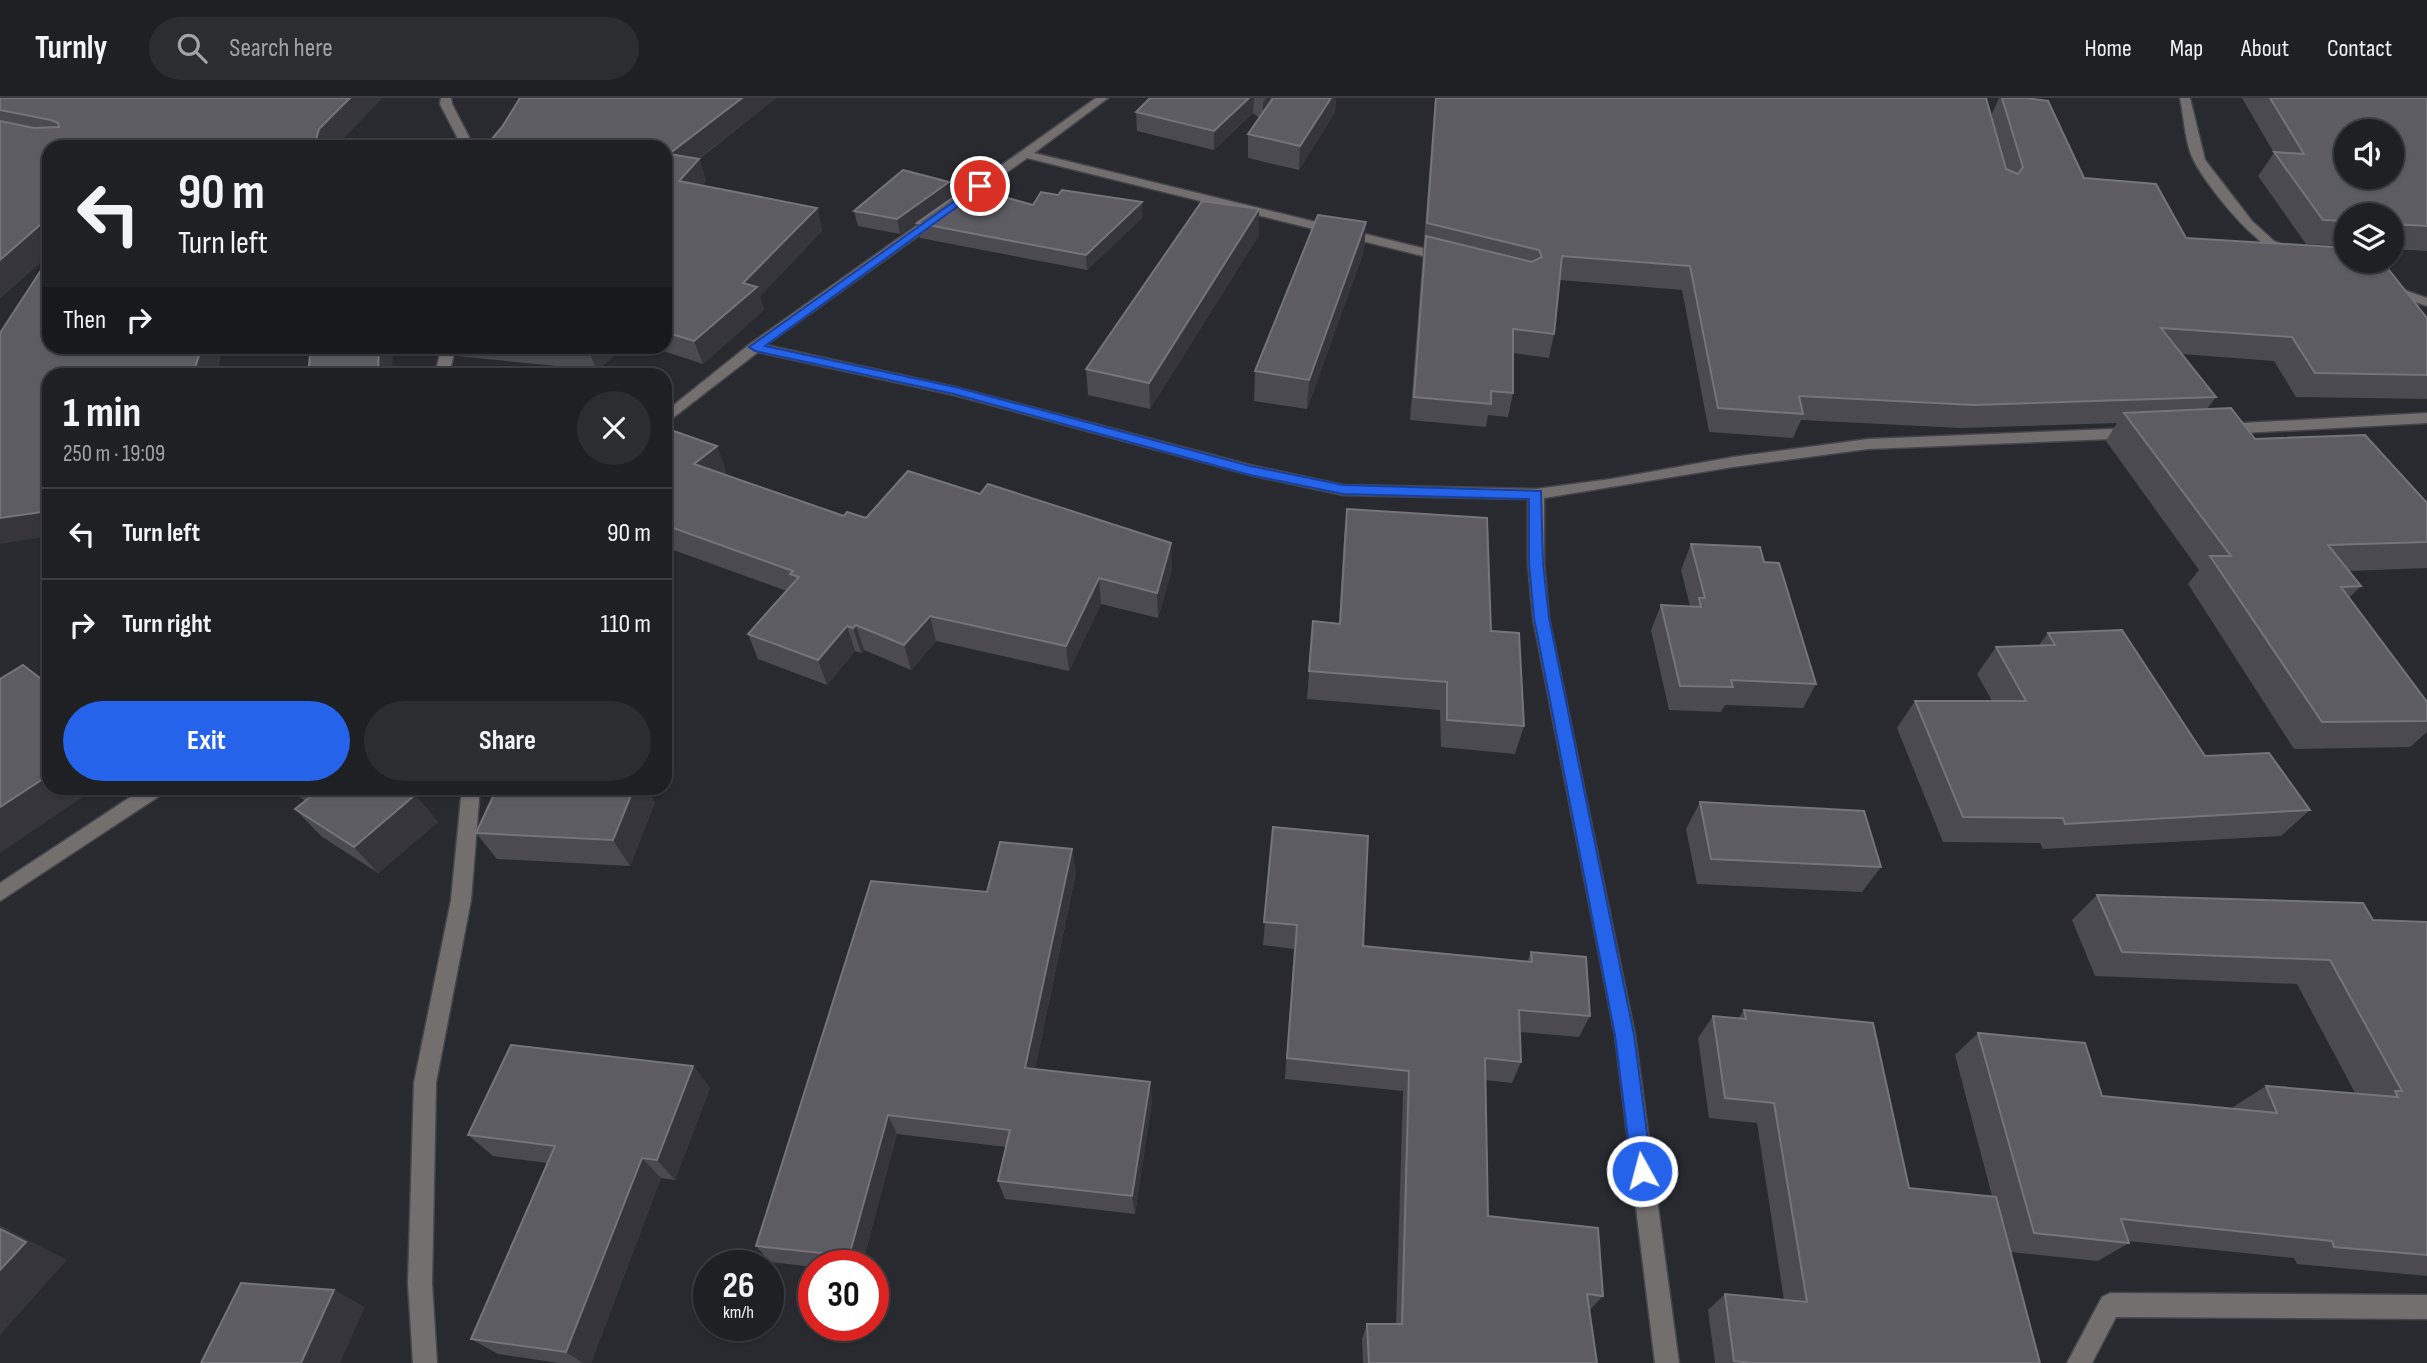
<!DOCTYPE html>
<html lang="en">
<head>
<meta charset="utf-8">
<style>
	body { margin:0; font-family:"Sofia Sans Condensed",sans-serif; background:#2b2d31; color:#f1f3f6; height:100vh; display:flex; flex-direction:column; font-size:26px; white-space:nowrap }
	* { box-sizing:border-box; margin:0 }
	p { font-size:23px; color:#a1a3a6 }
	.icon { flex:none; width:38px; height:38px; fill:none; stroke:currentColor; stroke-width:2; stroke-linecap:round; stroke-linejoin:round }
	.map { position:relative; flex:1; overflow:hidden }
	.panel { position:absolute; left:42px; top:270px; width:630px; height:427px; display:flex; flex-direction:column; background:#1e2024; border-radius:21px; box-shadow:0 2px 5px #0004,0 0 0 2px #3c3e41 }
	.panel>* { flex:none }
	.banner { position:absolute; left:42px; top:42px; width:630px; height:214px; border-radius:21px; box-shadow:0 2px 5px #0004,0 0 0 2px #3c3e41; background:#1e2024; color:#f1f3f6; overflow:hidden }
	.buttons { position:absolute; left:2334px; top:21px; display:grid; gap:14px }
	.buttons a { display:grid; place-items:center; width:70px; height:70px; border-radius:50%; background:#1e2024; box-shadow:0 2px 5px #0004,0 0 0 2px #3c3e41; font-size:35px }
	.speed { position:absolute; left:693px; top:1152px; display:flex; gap:14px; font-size:35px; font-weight:700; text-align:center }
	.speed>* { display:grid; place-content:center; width:91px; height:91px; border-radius:50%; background:#1e2024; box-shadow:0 2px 5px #0004,0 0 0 2px #3c3e41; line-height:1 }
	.speed small { font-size:18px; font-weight:400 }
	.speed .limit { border:10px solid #d22; background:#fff; color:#111 }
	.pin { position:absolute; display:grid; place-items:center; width:60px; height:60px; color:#fff; margin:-30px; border:4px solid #fff; border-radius:50%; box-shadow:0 2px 7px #0007 }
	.me { position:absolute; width:77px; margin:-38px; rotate:353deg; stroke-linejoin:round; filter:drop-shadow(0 0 5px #0008) }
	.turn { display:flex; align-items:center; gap:24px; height:147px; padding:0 21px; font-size:32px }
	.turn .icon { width:91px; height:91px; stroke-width:2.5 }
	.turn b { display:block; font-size:49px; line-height:60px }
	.then { display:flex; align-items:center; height:66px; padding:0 21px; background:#0003; gap:14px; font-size:26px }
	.round { display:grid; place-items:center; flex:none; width:74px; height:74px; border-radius:37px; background:#2b2d31 }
	.overview { display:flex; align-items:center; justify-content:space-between; height:119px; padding:0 21px }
	h1 { font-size:42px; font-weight:700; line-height:52px }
	.primary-button { display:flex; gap:14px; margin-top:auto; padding:14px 21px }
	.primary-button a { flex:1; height:80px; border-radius:42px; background:#2563eb; color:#fff; font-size:28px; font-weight:700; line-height:80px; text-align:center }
	.primary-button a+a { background:#2b2d31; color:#f1f3f6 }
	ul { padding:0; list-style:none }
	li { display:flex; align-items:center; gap:21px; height:91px; padding:0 21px; border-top:2px solid #3c3e41 }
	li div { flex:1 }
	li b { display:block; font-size:26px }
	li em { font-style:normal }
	header { display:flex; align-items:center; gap:42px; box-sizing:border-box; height:98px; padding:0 35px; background:#1e2024; border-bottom:2px solid #3c3e41 }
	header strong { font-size:33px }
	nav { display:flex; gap:38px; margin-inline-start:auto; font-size:24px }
	.search { width:490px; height:63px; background:#2b2d31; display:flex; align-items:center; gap:18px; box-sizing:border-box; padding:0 24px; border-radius:38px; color:#a1a3a6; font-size:26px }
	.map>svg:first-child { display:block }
</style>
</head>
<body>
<header>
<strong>Turnly</strong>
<div class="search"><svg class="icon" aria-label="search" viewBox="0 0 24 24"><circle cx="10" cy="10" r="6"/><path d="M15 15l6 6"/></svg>Search here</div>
<nav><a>Home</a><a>Map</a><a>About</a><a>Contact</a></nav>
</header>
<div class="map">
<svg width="2427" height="1265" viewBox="0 0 2427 1265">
	<rect width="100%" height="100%" fill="#282a30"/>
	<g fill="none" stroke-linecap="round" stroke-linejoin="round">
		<defs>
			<g id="minor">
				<path d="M441 0H451L452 6 469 39 467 49H455L457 39 440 6Z"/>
				<path d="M1096 0H1108L1034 55 1451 157 1453 160 1447 164 1027 60 766 247 955 289 1250 367 1343 387 1536 391 1611 381 1733 359 1868 341 2134 330 2141 335 2134 340 1868 351 1733 369 1544 400V465L1549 520 1635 937 1679 1265H1655L1615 937 1533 520 1528 465V401L1343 397 1250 377 954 297 758 254 665 326V314L750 246Z"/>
				<path d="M2180 0H2190L2205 62 2252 123 2274 143 2293 151V157C2264 162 2207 88 2194 63 2185 46 2184 19 2180 0Z"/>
				<path d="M2387 186 2427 200V208L2382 193 2381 190Z"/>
				<path d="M442 248H456L451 268 453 276H439L437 268Z"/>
				<path d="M2427 315V325L2225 336 2218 331 2225 326Z"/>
				<path d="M144 690H167L164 695 0 803V785Z"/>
				<path d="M462 690H480L471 802 436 985 432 1185 437 1265H413L408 1185 414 985 451 802Z"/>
				<path d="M2110 1195 2427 1197V1221L2116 1219 2092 1265H2067L2102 1199Z"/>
			</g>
		</defs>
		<use href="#minor" stroke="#44464c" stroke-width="3"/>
		<use href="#minor" fill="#736f6f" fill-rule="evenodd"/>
	</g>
	<g fill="#4b4a50">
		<path d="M0 0H382L335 49H49V157L0 200Z"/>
		<path d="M520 0H776L699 61 706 83 702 87 817 110 822 133 760 198 764 212 703 266 648 248H665V49L502 29Z"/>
		<path d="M1150 0H1336L1335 14 1299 72 1248 60V36L1259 20 1253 15 1214 52 1137 33 1136 14Z"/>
		<path d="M1435 0H1986L1991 18 1999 0H2026L2084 80 2186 140 2427 220V301L2296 299 2274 263 2181 256 2216 299 2207 311 2255 341 2427 405V470L2349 473 2361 488 2349 500 2427 604V634L2410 649 2294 651 2188 486 2199 472 2106 343 2117 325 1961 330 1801 322 1793 340 1709 334 1682 192 1560 182 1554 236 1549 260 1513 255V295L1508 319 1488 317 1486 329 1410 322Z"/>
		<path d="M2242 0H2427V153L2392 151V117H2347V148L2306 146 2258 78 2274 55Z"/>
		<path d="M952 99 900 136 858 128 854 113Z"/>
		<path d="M1033 107 1143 119 1087 172 920 140 917 125Z"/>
		<path d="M1259 111V137L1150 311 1088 297 1086 271Z"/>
		<path d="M1366 124 1364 153 1307 311 1254 303 1255 273Z"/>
		<path d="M311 248H440L437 256 393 252Z"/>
		<path d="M451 248H626L597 272 456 258Z"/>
		<path d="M665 330 717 348 726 374 723 376 844 418 866 420 1172 471 1158 520 1101 506 1069 573 936 543 911 572 864 552 861 555 855 553 827 587 758 561 748 536 787 493 665 449Z"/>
		<path d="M1347 411 1491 533 1524 628 1515 656 1441 649 1440 612 1307 601 1313 523 1339 525 1344 440Z"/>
		<path d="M1691 446 1764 464 1816 586 1803 610 1725 607 1721 614 1669 612 1651 532 1661 507 1690 508 1681 472Z"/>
		<path d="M2048 535 2205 658 2310 712 2281 738 2043 751 2040 745 1943 744 1897 630 1915 603H1992L1977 576 1996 549 2039 547Z"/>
		<path d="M285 690H403L415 697 438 724 378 775 321 738 295 711 306 703Z"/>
		<path d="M655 704 630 768 497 761 476 735Z"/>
		<path d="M1700 704 1881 769 1862 794 1697 786 1686 731Z"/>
		<path d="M1273 729 1363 848 1527 864 1531 854 1590 918 1579 939 1520 934 1521 964 1512 985 1485 982 1488 1118 1603 1198 1589 1213 1597 1265H1363L1362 1241 1367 1226H1396L1403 993 1285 981 1294 851 1263 847Z"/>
		<path d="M1072 751 1076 775 1035 971 1152 1003 1135 1116 1005 1101 998 1083 1006 1049 897 1036 862 1167H814V1169L770 1164 756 1148 987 794Z"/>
		<path d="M2097 797 2373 822 2427 824V1178L2297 1166 2294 1160 2128 1143 2129 1145 2098 1163 2010 1154 2040 1265H1715L1708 1212 1725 1196 1784 1202 1757 1025 1709 1020 1698 940 1713 918 1738 921 1744 912 1909 1090 1992 1098 1955 957 1978 935 2102 998 2234 1011 2233 1009 2266 988 2355 995 2297 886 2095 878 2072 822Z"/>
		<path d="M693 968 710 990 675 1082 661 1080 591 1265H559L498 1256 471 1241 548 1065 493 1058 468 1037Z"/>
	</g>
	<g fill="#35353b">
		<path d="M350 0H382L335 49H314L319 31Z"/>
		<path d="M742 0H776L676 78 669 56Z"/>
		<path d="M1249 0H1254L1253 15 1214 52V33Z"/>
		<path d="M1267 0H1283L1263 22V4Z"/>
		<path d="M1331 0H1336L1335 14 1299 72 1300 48Z"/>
		<path d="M699 61 706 83 686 105 679 83Z"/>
		<path d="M949 84 952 99 900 136 897 121Z"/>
		<path d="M1142 104 1143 119 1087 172 1086 157Z"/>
		<path d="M817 110 822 133 760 198 764 212 703 266 694 243 743 185Z"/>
		<path d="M1259 111V137L1150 311 1149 285Z"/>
		<path d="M49 119V157L0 200V162Z"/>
		<path d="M1366 124 1364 153 1307 311 1309 282Z"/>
		<path d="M202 248H224L216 276H193Z"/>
		<path d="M379 248H391L393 252 392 276H378Z"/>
		<path d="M433 248H440L437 256Z"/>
		<path d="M588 248H626L597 272 587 250Z"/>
		<path d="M717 348 726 374 704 392 694 366Z"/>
		<path d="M49 413V438L0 446V420Z"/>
		<path d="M1171 445 1172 471 1158 520 1157 495Z"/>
		<path d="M1099 480 1101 506 1069 573 1066 548Z"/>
		<path d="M930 518 936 543 911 572 904 547Z"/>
		<path d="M856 527 864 552 861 555 853 530Z"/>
		<path d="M847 528 855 553 827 587 818 562Z"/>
		<path d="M49 677V690H96L0 755V709Z"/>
		<path d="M634 690H646L655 704 630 768 613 742Z"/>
		<path d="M415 697 438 724 378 775 354 749Z"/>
		<path d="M1072 751 1076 775 1031 990 1025 970Z"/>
		<path d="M693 968 710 990 675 1082 657 1062Z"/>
		<path d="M1150 984 1152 1003 1135 1116 1132 1098Z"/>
		<path d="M888 1017 897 1036 862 1167H855L849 1158Z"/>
		<path d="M642 1060 661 1080 591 1265H583L566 1254Z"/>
		<path d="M0 1127 67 1162 0 1237Z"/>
		<path d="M334 1192 365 1209 340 1265H301Z"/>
	</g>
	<g fill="#5d5c62" stroke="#74747a" stroke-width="2" fill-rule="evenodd">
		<path d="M0 0H350L319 31 314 49H49V119L0 162V23L34 30 59 29 58 25 51 22 0 12Z"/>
		<path d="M520 0H742L669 56 699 61 679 83 817 110 743 185 757 189 694 243 665 234V49H485L502 29Z"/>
		<path d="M1150 0H1249L1214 33 1136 14Z"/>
		<path d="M1273 0H1331L1300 48 1248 36Z"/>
		<path d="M1436 0H1986L2006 71 2018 76 2023 69 2002 0H2026L2048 3 2084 80 2156 86 2186 140 2334 149 2347 154V163H2373L2385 167 2427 220V277L2315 275 2292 239 2161 230 2216 299 1974 307 1799 298 1803 316 1718 310 1690 168 1562 158 1554 236 1513 231V295L1491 293V306L1414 299 1426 138 1532 164 1542 159 1539 152 1427 125Z"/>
		<path d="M2270 0H2427V128L2392 126V117H2347V123L2323 122 2274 54 2304 56ZM2347 33H2392V79H2347Z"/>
		<path d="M903 72 949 84 897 121 854 113Z"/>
		<path d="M968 89 1033 107 1041 94 1058 97 1062 92 1142 104 1086 157 917 125Z"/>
		<path d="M1202 103 1259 111 1149 285 1086 271Z"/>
		<path d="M1318 117 1366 124 1309 282 1255 273Z"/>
		<path d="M49 160V248H202L193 276H49V413L0 420V235Z"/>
		<path d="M311 248H379L378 276H308Z"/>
		<path d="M2231 310 2255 341 2365 337 2427 405V444L2328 447 2361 488 2341 489 2427 604V623L2322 624 2210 458H2231L2124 315Z"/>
		<path d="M665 330 717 348 694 366 844 418 847 414 866 420 908 373 980 396 988 386 1171 445 1157 495 1099 480 1066 548 930 518 904 547 856 527 853 530 847 528 818 562 748 536 799 479 790 476 793 473 665 427Z"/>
		<path d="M1347 411 1487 420 1491 533 1519 535 1524 628 1447 622V584L1309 573 1313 523 1340 526Z"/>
		<path d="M1691 446 1760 449 1764 464 1779 465 1816 586 1731 582 1733 589 1680 588 1661 507 1701 509 1699 500H1705Z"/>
		<path d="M2122 532 2205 658 2269 655 2310 712 2065 726 2063 720 1963 719 1915 603H2026L1996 549 2055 547 2048 535Z"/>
		<path d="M23 567 49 587V677L0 709V581Z"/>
		<path d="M303 690H403L415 697 354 749 295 711 314 696Z"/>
		<path d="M497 690H634L613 742 476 735Z"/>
		<path d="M1700 704 1864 713 1881 769 1711 761Z"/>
		<path d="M1273 729 1368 738 1363 848 1532 864 1531 854 1586 859 1590 918 1519 912 1521 964 1485 960 1488 1118 1598 1130 1603 1198 1587 1196 1597 1265H1369L1367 1226H1402L1409 973 1287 960 1297 827 1264 824Z"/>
		<path d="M1000 744 1072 751 1025 970 1150 984 1132 1098 998 1083 1010 1032 888 1017 849 1158 756 1148 871 783 987 794Z"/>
		<path d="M2097 797 2363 805 2373 822 2427 824V1157L2334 1149 2332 1143 2121 1121 2129 1145 2034 1135 1978 935 2085 945 2102 998 2277 1015 2266 988 2398 999 2395 993H2402L2330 862 2122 854Z"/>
		<path d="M1744 912 1873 925 1909 1090 1996 1099 2040 1265H1752L1734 1263 1725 1196 1807 1204 1774 1005 1725 1000 1713 918 1746 921Z"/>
		<path d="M511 947 693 968 657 1062 642 1060 566 1254 471 1241 555 1048 468 1037Z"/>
		<path d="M0 1131 26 1144 0 1172Z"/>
		<path d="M241 1185 334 1192 301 1265H201Z"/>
	</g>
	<path fill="#2563eb" stroke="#184099" stroke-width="2" d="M980 85 983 86V90L765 248 955 289 1250 368 1343 387 1541 393 1543 465 1549 520 1634 937 1652 1073 1649 1080 1642 1083 1635 1080 1632 1073 1615 937 1534 520 1529 465V401L1343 396 1250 377 954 296 755 253 749 249Z"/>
</svg>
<div class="buttons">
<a><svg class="icon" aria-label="sound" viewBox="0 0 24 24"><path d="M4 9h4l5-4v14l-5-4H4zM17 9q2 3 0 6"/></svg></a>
<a><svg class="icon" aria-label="layers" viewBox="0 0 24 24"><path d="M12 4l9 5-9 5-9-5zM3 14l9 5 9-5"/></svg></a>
</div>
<div class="speed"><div>26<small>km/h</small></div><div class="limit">30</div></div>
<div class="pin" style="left:980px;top:88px;background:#d93025"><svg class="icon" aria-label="arrive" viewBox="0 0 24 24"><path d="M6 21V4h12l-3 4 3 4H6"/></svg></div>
<svg class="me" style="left:1642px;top:1073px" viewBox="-20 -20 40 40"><circle r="17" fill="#2563eb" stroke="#fff" stroke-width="3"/><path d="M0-11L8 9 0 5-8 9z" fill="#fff"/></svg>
<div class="banner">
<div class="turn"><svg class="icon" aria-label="left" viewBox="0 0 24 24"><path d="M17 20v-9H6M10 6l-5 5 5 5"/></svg><div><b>90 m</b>Turn left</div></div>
<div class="then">Then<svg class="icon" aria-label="right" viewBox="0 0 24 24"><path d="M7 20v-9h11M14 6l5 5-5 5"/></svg></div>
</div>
<section class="panel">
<div class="overview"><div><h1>1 min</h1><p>250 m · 19:09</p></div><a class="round"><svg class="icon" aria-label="close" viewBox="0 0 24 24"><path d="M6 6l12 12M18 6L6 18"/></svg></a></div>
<ul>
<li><svg class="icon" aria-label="left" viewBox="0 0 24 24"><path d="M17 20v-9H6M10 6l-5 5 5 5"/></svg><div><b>Turn left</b></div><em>90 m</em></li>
<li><svg class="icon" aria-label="right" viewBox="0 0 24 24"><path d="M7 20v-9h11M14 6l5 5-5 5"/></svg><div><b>Turn right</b></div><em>110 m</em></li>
</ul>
<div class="primary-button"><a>Exit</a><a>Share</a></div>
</section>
</div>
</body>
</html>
